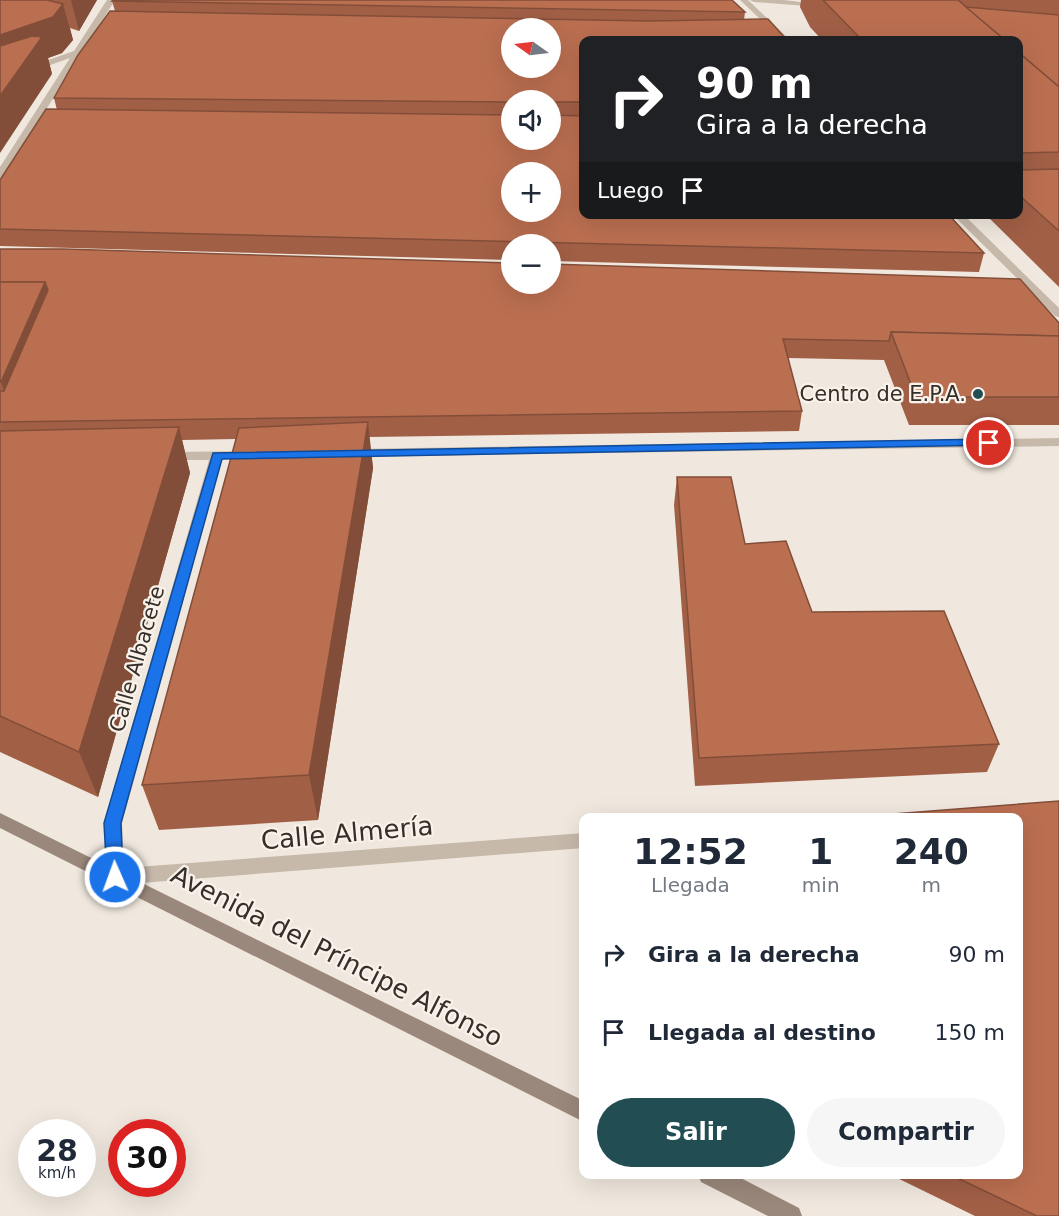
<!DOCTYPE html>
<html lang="es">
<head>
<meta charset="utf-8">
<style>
	body { margin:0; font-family:"DejaVu Sans",sans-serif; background:#f6f6f7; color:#1f2937; height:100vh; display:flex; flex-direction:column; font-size:22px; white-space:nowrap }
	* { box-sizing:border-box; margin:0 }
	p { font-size:20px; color:#747a83 }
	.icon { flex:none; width:33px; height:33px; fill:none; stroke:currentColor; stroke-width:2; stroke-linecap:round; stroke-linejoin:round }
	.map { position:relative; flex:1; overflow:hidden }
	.sheet { position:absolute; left:579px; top:813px; width:444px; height:366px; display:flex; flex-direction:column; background:#fff; border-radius:12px; box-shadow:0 6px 24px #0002 }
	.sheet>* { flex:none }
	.guide { position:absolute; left:579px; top:36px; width:444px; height:183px; border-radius:12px; box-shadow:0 6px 24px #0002; background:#202124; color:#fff; overflow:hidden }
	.needle { width:39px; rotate:284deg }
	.buttons { position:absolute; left:501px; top:18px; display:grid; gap:12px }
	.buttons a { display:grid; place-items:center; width:60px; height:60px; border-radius:50%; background:#fff; box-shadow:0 6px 24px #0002; font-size:30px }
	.speed { position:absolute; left:18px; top:1119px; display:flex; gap:12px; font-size:30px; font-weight:700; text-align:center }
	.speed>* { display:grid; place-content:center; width:78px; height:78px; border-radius:50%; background:#fff; box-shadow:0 6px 24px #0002; line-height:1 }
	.speed small { font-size:15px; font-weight:400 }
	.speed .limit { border:9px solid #d22; background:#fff; color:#111 }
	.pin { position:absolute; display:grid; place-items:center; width:51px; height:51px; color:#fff; margin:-26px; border:3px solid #fff; border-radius:50%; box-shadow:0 2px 6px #0007 }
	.me { position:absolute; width:66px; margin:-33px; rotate:358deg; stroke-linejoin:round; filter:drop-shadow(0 0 4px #0008) }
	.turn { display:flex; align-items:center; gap:21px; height:126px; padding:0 18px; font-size:27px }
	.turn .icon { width:78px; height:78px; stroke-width:2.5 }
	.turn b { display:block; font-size:42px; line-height:51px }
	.then { display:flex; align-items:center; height:57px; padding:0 18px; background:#0003; gap:12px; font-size:22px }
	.eta { display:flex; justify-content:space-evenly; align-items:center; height:102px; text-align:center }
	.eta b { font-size:36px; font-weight:600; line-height:42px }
	.action { display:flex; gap:12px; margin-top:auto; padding:12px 18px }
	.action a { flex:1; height:69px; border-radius:36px; background:#224e53; color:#fff; font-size:24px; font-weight:600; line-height:69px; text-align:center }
	.action a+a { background:#f6f6f7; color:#1f2937 }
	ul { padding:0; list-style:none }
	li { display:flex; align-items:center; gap:18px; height:78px; padding:0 18px }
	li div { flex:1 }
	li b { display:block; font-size:22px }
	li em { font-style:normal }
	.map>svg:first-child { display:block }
</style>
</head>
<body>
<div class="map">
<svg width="1059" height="1216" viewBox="0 0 1059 1216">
	<rect width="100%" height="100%" fill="#f0e8de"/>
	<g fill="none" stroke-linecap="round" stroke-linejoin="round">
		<g fill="#c7b9aa" fill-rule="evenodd">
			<path d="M107 0H115L5 175 0 178V167L70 58 0 83V77L74 51Z"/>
			<path d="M740 0H748L790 40H782Z"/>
			<path d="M750 0H784L824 5 820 7 754 2Z"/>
			<path d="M952 214H963L1059 308V317L1055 316Z"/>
			<path d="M1059 438V446L351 457 344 453 351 449Z"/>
			<path d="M252 451 257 452 259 455 257 458 222 459 122 823 124 868 584 833V848L115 885 109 883 106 877 104 823 209 460H168L161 456 168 452Z"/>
		</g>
		<g fill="#9b887c" fill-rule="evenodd">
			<path d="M0 813 584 1101V1122L0 828Z"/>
			<path d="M698 1174H733L799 1208 802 1216H768L701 1182Z"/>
		</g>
	</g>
	<g fill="#a15f46" fill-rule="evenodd">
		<path d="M0 0H97L79 31 70 28 73 40 62 53 48 58 52 74Z"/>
		<path d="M801 0H1059V287L985 214H1018V40H822L810 27 800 7Z"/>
		<path d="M112 1 745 12 744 20 584 40V214L984 253 979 272 550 261V244H512V260L0 246V180L57 110 54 98 115 11ZM512 100H550V140H512Z"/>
		<path d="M0 249 1059 323V425H909L884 360 788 358 802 411 799 431 369 437 373 468 318 820 159 830 142 785 236 439 182 440 190 473 98 797 0 752Z"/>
		<path d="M677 477 812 612 999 744 987 772 695 786 674 505Z"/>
		<path d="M889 1174H1018L1059 1216H975Z"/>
	</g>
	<g fill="#834e39">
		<path d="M71 0H97L79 31Z"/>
		<path d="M63 4 73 40 62 53 48 58 52 74 0 153V35Z"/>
		<path d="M45 282 53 309 11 410 1 382Z"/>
		<path d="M368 422 373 468 318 820 309 775Z"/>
		<path d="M179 427 190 473 98 797 79 752Z"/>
	</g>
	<g fill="#bb6f51" stroke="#834e39" stroke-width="1.5" fill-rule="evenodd">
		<path d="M0 0H47L63 4 53 17 0 35Z"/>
		<path d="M113 0H732L745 12 112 1Z"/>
		<path d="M823 0H958L1005 40H862Z"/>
		<path d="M966 7 1059 15V87L1018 52V40H1005Z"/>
		<path d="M110 11 649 21 768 19 787 40H584V102H550V100H512V102L54 98 78 55ZM512 28H550V68H512Z"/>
		<path d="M32 36 42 37 0 96V46Z"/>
		<path d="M1018 52 1059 87V152L1018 153Z"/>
		<path d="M46 109 512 115V140H550V115L584 116V214H948L984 253 0 229V180ZM512 172H550V212H512Z"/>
		<path d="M1059 169V231L1018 194V170Z"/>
		<path d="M0 249H64L512 263V284H550V264L1020 279 1059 323V336L891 332 889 341 783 339 802 411 0 422V391H4L48 290 45 282H0Z"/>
		<path d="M0 282H45L1 382H0Z"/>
		<path d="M891 332 1059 336V397H916Z"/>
		<path d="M368 422 309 775 142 785 239 428Z"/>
		<path d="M179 427 79 752 0 716V431Z"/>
		<path d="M677 477H731L745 544 786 541 812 612 944 611 999 744 699 758Z"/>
		<path d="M1059 801V1216H1037L949 1174H1018V818H841Z"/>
	</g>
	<path fill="#1a73e8" stroke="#114b97" stroke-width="1.5" d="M989 439 993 440V445L222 459 121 823 123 877 121 882 115 884 109 882 107 877 104 823 213 453Z"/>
	<circle fill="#224e53" stroke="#f8f2ea" stroke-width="2" cx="978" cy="394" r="6"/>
	<g text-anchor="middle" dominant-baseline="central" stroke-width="4.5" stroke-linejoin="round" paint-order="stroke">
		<g font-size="21" fill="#352e29" stroke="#f8f2ea" text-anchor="end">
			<text x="966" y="394">Centro de E.P.A.</text>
		</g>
		<g font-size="21" fill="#352e29" stroke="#f8f2ea">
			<text transform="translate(137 659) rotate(-74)">Calle Albacete</text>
		</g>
		<g font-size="26" fill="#352e29" stroke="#f8f2ea">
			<text transform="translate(347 833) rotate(-5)">Calle Almería</text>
			<text transform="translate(337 956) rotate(27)">Avenida del Príncipe Alfonso</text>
		</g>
	</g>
</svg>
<div class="buttons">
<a><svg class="needle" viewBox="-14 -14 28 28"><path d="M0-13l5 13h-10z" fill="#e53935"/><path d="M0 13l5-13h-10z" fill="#747a83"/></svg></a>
<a><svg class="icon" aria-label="sound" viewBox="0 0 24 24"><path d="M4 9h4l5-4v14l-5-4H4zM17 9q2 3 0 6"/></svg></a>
<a>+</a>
<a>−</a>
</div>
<div class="speed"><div>28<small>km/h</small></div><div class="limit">30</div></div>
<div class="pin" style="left:989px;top:443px;background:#d93025"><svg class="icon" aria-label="arrive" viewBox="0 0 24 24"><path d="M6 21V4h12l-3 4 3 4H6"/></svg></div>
<svg class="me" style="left:115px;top:877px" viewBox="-20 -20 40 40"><circle r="17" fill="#1a73e8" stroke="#fff" stroke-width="3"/><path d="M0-11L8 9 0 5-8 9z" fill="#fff"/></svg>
<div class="guide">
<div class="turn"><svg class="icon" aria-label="right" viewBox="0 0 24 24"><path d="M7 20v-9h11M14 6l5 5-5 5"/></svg><div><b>90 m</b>Gira a la derecha</div></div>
<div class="then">Luego<svg class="icon" aria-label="arrive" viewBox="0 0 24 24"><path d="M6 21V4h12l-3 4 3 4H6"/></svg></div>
</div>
<section class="sheet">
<div class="eta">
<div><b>12:52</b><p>Llegada</p></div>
<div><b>1</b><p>min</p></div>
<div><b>240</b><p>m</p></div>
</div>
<ul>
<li><svg class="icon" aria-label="right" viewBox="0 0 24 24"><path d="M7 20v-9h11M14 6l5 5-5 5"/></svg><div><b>Gira a la derecha</b></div><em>90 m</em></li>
<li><svg class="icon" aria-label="arrive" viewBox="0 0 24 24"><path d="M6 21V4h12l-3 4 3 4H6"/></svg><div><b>Llegada al destino</b></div><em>150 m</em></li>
</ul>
<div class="action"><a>Salir</a><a>Compartir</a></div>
</section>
</div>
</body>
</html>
